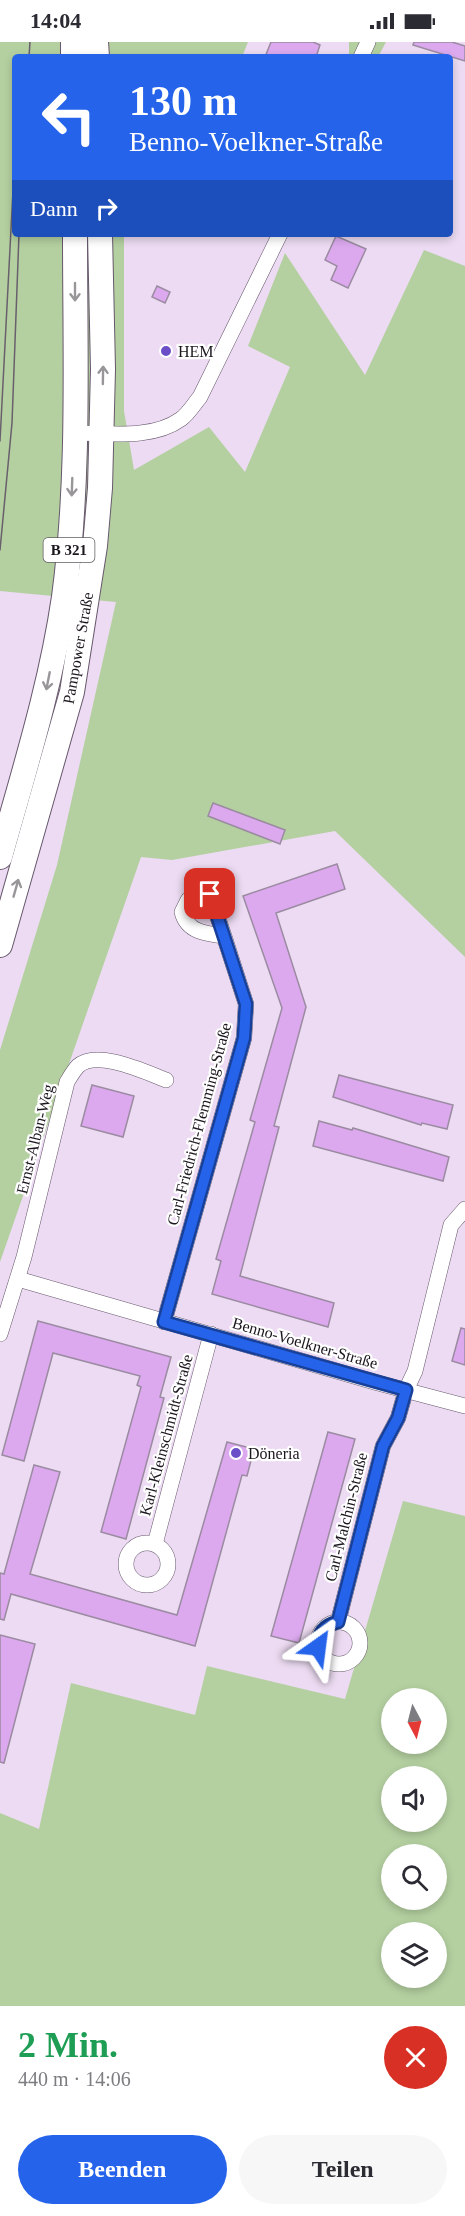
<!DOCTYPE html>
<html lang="de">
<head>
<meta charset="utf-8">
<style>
	body { margin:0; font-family:"Times New Roman",serif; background:#f7f7f7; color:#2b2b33; height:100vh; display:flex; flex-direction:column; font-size:22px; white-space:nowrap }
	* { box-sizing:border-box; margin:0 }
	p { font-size:20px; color:#7c7c81 }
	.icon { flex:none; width:33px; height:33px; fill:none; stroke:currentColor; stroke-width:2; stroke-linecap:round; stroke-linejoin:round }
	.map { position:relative; height:1964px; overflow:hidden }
	.panel { display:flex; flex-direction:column; background:#fff; flex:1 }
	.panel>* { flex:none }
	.banner { position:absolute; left:12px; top:12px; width:441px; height:183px; border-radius:6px; box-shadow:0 3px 9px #0003; background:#2563eb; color:#fff; overflow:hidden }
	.needle { width:39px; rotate:173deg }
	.fabs { position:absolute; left:381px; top:1646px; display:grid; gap:12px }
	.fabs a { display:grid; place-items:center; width:66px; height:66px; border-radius:50%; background:#fff; box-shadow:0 3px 9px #0003; font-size:30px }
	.pin { position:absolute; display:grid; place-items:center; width:51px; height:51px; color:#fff; margin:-26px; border-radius:12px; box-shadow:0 3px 9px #0006 }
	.me { position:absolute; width:66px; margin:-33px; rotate:31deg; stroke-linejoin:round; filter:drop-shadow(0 0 4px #0008) }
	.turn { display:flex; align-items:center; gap:21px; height:126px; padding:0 18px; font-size:27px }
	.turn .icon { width:78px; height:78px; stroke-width:2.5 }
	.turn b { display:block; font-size:42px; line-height:51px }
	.then { display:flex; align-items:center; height:57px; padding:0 18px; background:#0003; gap:12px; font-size:22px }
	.round { display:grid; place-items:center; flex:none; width:63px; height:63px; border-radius:32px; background:#f7f7f7 }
	.overview { display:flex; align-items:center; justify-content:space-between; height:102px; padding:0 18px }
	h1 { font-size:36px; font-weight:800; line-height:45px; color:#1e9e55 }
	.cta { display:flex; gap:12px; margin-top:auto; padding:12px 18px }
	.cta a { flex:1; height:69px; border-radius:36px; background:#2563eb; color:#fff; font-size:24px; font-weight:800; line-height:69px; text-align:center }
	.cta a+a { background:#f7f7f7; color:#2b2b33 }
	.status { display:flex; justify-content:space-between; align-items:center; height:42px; padding:0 30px; background:#fff; direction:ltr }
	.status svg { height:16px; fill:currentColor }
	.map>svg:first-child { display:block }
</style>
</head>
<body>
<div class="status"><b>14:04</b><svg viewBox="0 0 49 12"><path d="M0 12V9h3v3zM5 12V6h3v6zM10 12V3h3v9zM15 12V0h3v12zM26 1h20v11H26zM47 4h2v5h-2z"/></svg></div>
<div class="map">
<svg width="465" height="1964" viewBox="0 0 465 1964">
	<rect width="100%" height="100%" fill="#ecdbf2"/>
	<g fill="#b4d0a0" fill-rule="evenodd">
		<path d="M0 0H248L242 15H15V192H124V369L134 428 209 385 245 430 290 325 248 304 285 211 365 333 424 208 465 224V915L335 789 172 818 141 815 0 1220V1008L57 823 116 560 0 549Z"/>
		<path d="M349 0H386L378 15H358L349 12Z"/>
		<path d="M403 1459 465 1474V1964H0V1771L39 1787 71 1641 195 1673 207 1624 345 1657ZM392 1656H436V1701H392ZM392 1734H436V1779H392ZM392 1812H436V1857H392ZM392 1890H436V1935H392Z"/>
	</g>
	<g fill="#dca9ef" stroke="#9b8ba1" stroke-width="1.5">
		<path d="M271 0H313L320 3 316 15H265Z"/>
		<path d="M414 0H452L465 4V19L413 3Z"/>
		<path d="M336 194 366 207 348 246 331 238 337 224 325 218Z"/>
		<path d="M157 244 170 250 165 261 152 255Z"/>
		<path d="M213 761 285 788 280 802 208 774Z"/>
		<path d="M337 822 345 847 276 871 306 965 274 1084 279 1085 240 1234 334 1261 328 1285 212 1252 221 1219 216 1217 255 1080 250 1078 282 966 243 854Z"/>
		<path d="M339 1033 453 1063 447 1087 422 1081 421 1083 333 1055Z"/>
		<path d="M92 1043 134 1054 123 1095 81 1084Z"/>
		<path d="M319 1079 352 1088 353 1086 449 1115 443 1139 313 1104Z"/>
		<path d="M38 1279 171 1315 160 1355 164 1356 126 1497 101 1490 141 1345 137 1343 140 1334 53 1311 24 1419 2 1413Z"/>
		<path d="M461 1286 465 1287V1323L452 1319Z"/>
		<path d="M328 1390 355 1397 299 1601 271 1594Z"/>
		<path d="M227 1400 254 1407 247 1434 242 1433 195 1604 11 1552 4 1578 0 1577V1531L4 1532 34 1423 60 1430 30 1532 177 1573Z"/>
		<path d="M0 1593 35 1602 4 1721 0 1720Z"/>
	</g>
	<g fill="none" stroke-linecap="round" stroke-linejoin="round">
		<defs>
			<g id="minor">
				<path d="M361 15 368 0"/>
				<path d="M74 391C108 391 152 398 181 377 189 371 194 362 200 355L280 192"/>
				<path d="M18 1237 378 1341 465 1364"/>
				<path d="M164 1280 244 996 246 962 224 894C206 892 187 890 182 870L188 858 210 852 224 894"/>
				<path d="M0 1292 24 1215 67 1040C70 1035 74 1028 78 1024 97 1007 145 1030 166 1038"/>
				<circle cx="147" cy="1522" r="21"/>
				<path d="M155 1502 211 1292"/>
				<path d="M338 1580 383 1404 398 1376 406 1348 415 1329 451 1183 465 1167"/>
				<circle cx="339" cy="1601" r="21"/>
			</g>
			<g id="primary">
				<path d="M73 0V15"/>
				<path d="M96 0 97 15"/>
				<path d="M0 815C24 729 51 644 64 555 80 435 75 312 75 192"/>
				<path d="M0 903 72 650 95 504 100 446 103 327 100 192"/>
			</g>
		</defs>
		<use href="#minor" stroke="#67586c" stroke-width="16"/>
		<use href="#primary" stroke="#67586c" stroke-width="26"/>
		<use href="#minor" stroke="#fff" stroke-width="15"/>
		<use href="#primary" stroke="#fff" stroke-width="24"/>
		<g stroke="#695f6d" stroke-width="1.5">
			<path d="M29 15 30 0"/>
			<path d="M0 399 15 110"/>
			<path d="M0 508 12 381 19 192"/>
		</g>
	</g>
	<defs><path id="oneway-shaft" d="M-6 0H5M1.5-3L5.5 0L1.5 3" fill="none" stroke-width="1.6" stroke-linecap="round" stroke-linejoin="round" transform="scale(1.5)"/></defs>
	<g stroke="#99969a">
		<use href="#oneway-shaft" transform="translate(75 250) rotate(90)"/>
		<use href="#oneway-shaft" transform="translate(103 333) rotate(-89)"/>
		<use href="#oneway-shaft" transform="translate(72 445) rotate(92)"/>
		<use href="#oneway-shaft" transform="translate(48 639) rotate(101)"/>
		<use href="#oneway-shaft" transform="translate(16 846) rotate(-74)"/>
	</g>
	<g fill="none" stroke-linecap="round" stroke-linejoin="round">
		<defs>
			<path id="route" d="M210 852 246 962 244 996 164 1280 406 1348 398 1376 383 1404 338 1580C325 1583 318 1591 318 1605"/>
		</defs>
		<use href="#route" stroke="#184099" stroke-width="15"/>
		<use href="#route" stroke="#2563eb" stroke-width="10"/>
	</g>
	<g fill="#6c4fc8" stroke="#fff" stroke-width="2">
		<circle cx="166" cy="309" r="6"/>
		<circle cx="236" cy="1411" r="6"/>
	</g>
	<g text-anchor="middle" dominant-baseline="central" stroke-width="4.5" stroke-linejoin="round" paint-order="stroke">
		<rect fill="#fff" stroke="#605c62" stroke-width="1.5" x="43.5" y="496" width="51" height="24" rx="4.5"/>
		<g font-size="15" font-weight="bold" fill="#1c161e">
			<text x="69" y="508">B 321</text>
		</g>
		<g font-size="16" fill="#1c161e" stroke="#fff" text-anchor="start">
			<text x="178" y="309">HEM</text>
			<text x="248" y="1411">Döneria</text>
		</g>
		<g font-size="16" fill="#1c161e" stroke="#fff">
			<text transform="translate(78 606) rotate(-80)">Pampower Straße</text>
			<text transform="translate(199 1082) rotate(-75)">Carl-Friedrich-Flemming-Straße</text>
			<text transform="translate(35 1097) rotate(-76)">Ernst-Alban-Weg</text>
			<text transform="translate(305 1301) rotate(16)">Benno-Voelkner-Straße</text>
			<text transform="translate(166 1393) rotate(-75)">Karl-Kleinschmidt-Straße</text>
			<text transform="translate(346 1475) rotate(-76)">Carl-Malchin-Straße</text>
		</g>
	</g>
</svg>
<div class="fabs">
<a><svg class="needle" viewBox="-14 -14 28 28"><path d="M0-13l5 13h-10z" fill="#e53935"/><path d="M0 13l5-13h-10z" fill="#7c7c81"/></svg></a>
<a><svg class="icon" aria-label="sound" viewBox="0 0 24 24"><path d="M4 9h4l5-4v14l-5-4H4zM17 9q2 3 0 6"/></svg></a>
<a><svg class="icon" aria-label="search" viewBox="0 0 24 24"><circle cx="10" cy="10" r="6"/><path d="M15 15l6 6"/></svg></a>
<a><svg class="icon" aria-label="layers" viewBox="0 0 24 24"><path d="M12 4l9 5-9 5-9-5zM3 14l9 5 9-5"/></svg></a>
</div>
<div class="pin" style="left:210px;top:852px;background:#d93025"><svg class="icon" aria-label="arrive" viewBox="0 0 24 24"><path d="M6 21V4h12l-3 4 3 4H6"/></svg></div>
<svg class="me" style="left:318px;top:1605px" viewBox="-20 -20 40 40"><path d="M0-17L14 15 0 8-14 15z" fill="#2563eb" stroke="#fff" stroke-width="4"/></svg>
<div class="banner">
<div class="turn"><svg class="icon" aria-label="left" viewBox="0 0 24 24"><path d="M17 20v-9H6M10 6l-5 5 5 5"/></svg><div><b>130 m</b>Benno-Voelkner-Straße</div></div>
<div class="then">Dann<svg class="icon" aria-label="right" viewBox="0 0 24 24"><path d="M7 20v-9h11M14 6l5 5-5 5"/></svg></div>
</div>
</div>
<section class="panel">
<div class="overview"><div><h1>2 Min.</h1><p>440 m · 14:06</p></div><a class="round" style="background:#d93025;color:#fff"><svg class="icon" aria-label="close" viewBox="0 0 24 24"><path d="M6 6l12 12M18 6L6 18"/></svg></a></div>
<div class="cta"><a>Beenden</a><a>Teilen</a></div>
</section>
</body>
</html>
